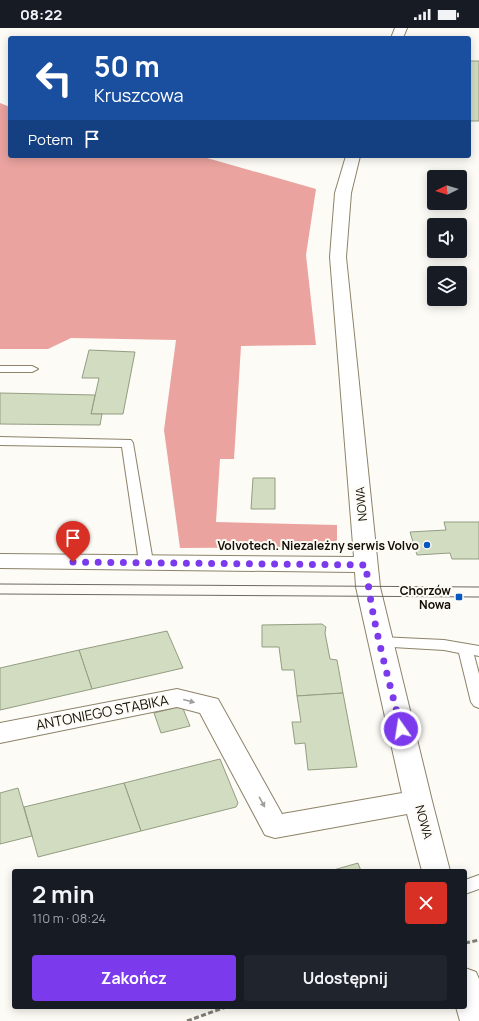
<!DOCTYPE html>
<html lang="pl">
<head>
<meta charset="utf-8">
<style>
	body { margin:0; font-family:Manrope,sans-serif; background:#20242c; color:#f1f3f6; height:100vh; display:flex; flex-direction:column; font-size:15px; white-space:nowrap }
	* { box-sizing:border-box; margin:0 }
	p { font-size:13px; color:#9ea1a6 }
	.icon { flex:none; width:22px; height:22px; fill:none; stroke:currentColor; stroke-width:2; stroke-linecap:round; stroke-linejoin:round }
	.map { position:relative; flex:1; overflow:hidden }
	.details { position:absolute; left:12px; top:841px; width:455px; height:140px; display:flex; flex-direction:column; background:#171b24; border-radius:4px; box-shadow:0 2px 10px #0003 }
	.details>* { flex:none }
	.banner { position:absolute; left:8px; top:8px; width:463px; height:122px; border-radius:4px; box-shadow:0 2px 10px #0003; background:#1a4fa0; color:#fff; overflow:hidden }
	.needle { width:26px; rotate:265deg }
	.controls { position:absolute; left:427px; top:142px; display:grid; gap:8px }
	.controls a { display:grid; place-items:center; width:40px; height:40px; border-radius:4px; background:#171b24; box-shadow:0 2px 10px #0003; font-size:20px }
	.pin { position:absolute; display:grid; place-items:center; width:34px; height:34px; color:#fff; margin:-41px -17px; border-radius:50% 50% 50% 0; rotate:-45deg; box-shadow:0 0 4px #0007 }
	.pin .icon { rotate:45deg }
	.me { position:absolute; width:44px; margin:-22px; rotate:347deg; stroke-linejoin:round; filter:drop-shadow(0 0 3px #0008) }
	.turn { display:flex; align-items:center; gap:14px; height:84px; padding:0 20px; font-size:18px }
	.turn .icon { width:52px; height:52px; stroke-width:2.5 }
	.turn b { display:block; font-size:28px; line-height:34px }
	.then { display:flex; align-items:center; height:38px; padding:0 20px; background:#0003; gap:8px; font-size:15px }
	.round { display:grid; place-items:center; flex:none; width:42px; height:42px; border-radius:4px; background:#20242c }
	.summary { display:flex; align-items:center; justify-content:space-between; height:68px; padding:0 20px }
	h1 { font-size:24px; font-weight:700; line-height:30px }
	.button { display:flex; gap:8px; margin-top:auto; padding:8px 20px }
	.button a { flex:1; height:46px; border-radius:4px; background:#7c3aed; color:#fff; font-size:16px; font-weight:700; line-height:46px; text-align:center }
	.button a+a { background:#20242c; color:#f1f3f6 }
	.status { display:flex; justify-content:space-between; align-items:center; height:28px; padding:0 20px; background:#171b24; direction:ltr }
	.status svg { height:11px; fill:currentColor }
	.map>svg:first-child { display:block }
</style>
</head>
<body>
<div class="status"><b>08:22</b><svg viewBox="0 0 49 12"><path d="M0 12V9h3v3zM5 12V6h3v6zM10 12V3h3v9zM15 12V0h3v12zM26 1h20v11H26zM47 4h2v5h-2z"/></svg></div>
<div class="map">
<svg width="479" height="993" viewBox="0 0 479 993">
	<rect width="100%" height="100%" fill="#fdfbf5"/>
	<path fill="#eaa39f" d="M0 75 10 79V128H200L316 161 306 227 316 317 241 318 234 431H220L216 494 337 497V512L331 518 326 519 180 520 164 402 176 312 71 310 48 321H0Z"/>
	<g fill="#d1dcc0" stroke="#939d82">
		<rect x="469" y="33" width="10" height="60"/>
		<path d="M89 322 135 324 123 386H91L99 350H82Z"/>
		<path d="M0 365 95 367 91 386H102L100 397 0 396Z"/>
		<path d="M253 450H275V481H251Z"/>
		<path d="M444 494H479V531H452L450 525 417 527 410 504 446 502Z"/>
		<path d="M322 596 326 599 325 605 330 631 337 632 343 665 297 668 294 642H282L279 619H262V597Z"/>
		<path d="M167 603 183 640 92 661 79 622Z"/>
		<path d="M79 622 92 661 0 682V640Z"/>
		<path d="M343 665 357 739 308 742 305 715 295 716 292 694H301L297 668Z"/>
		<path d="M182 678 190 698 161 705 154 685Z"/>
		<path d="M220 731 238 775 236 779 141 803 124 755Z"/>
		<path d="M124 755 141 803 38 829 24 779Z"/>
		<path d="M18 760 32 808 0 816V765Z"/>
		<path d="M358 835 361 843H330Z"/>
	</g>
	<g fill="none" stroke-linecap="round" stroke-linejoin="round">
		<defs>
			<g id="lane">
				<path d="M0 338H32L38 341 32 344H0Z"/>
				<path d="M0 409 131 412 133 415 153 534 151 537 146 538 141 537 139 534 122 419 0 417Z"/>
				<path d="M380 609 444 612 479 618V628L474 627 479 646V680L474 678 471 674 459 625 444 622 375 618 373 614 375 610Z"/>
				<path d="M479 847V861L465 866V852Z"/>
			</g>
			<g id="street">
				<path d="M395 0H407L403 10H391Z"/>
				<path d="M346 128H360L351 165 346 229 380 559 432 773 450 843H422L407 786 275 810 265 807 200 685 177 679 0 715V695L177 661 218 671 282 786 402 765 356 559 355 544 0 540V526L354 529 330 229 335 165Z"/>
				<path d="M465 940 476 944 479 951V993H460L456 979H465Z"/>
			</g>
		</defs>
		<use href="#lane" stroke="#8d8369" stroke-width="2"/>
		<use href="#street" stroke="#8d8369" stroke-width="2"/>
		<g stroke="#807d75" stroke-width="3" stroke-dasharray="5 2.5" stroke-linecap="butt">
			<path d="M465 915 479 912"/>
			<path d="M187 993 226 979"/>
		</g>
		<use href="#lane" fill="#fff" fill-rule="evenodd"/>
		<use href="#street" fill="#fff" fill-rule="evenodd"/>
		<g stroke="#6c6861" stroke-width="1">
			<path d="M0 556 479 559"/>
			<path d="M0 566 479 569"/>
		</g>
	</g>
	<defs><path id="oneway-solid" d="M-6-.8H1V-3.2L6.5 0L1 3.2V.8H-6Z"/></defs>
	<g fill="#a19f9b">
		<use href="#oneway-solid" transform="translate(189 673) rotate(15)"/>
		<use href="#oneway-solid" transform="translate(262 774) rotate(61)"/>
	</g>
	<g fill="none" stroke-linecap="round" stroke-linejoin="round">
		<path stroke="#7c3aed" stroke-width="7" stroke-dasharray="0 12.6" d="M73 534 366 537C371 592 388 647 401 701"/>
	</g>
	<g fill="#0757c0" stroke="#fdfbf5" stroke-width="1.5">
		<circle cx="427" cy="517" r="4"/>
		<rect x="455" y="565" width="8" height="8" rx="2"/>
	</g>
	<g text-anchor="middle" dominant-baseline="central" stroke-width="4" stroke-linejoin="round" paint-order="stroke">
		<g font-size="12" fill="#130f06" stroke="#fdfbf5">
			<text transform="translate(361 476) rotate(-95)">NOWA</text>
			<text transform="translate(424 794) rotate(75)">NOWA</text>
		</g>
		<g font-size="12" font-weight="bold" fill="#130f06" stroke="#fdfbf5" text-anchor="end">
			<text x="419" y="517">Volvotech. Niezależny serwis Volvo</text>
			<text x="451" y="562">Chorzów<tspan x="451" dy="14">Nowa</tspan></text>
		</g>
		<g font-size="14" fill="#130f06" stroke="#fdfbf5">
			<text transform="translate(102 684) rotate(-11)">ANTONIEGO STABIKA</text>
		</g>
	</g>
</svg>
<div class="controls">
<a><svg class="needle" viewBox="-14 -14 28 28"><path d="M0-13l5 13h-10z" fill="#e53935"/><path d="M0 13l5-13h-10z" fill="#9ea1a6"/></svg></a>
<a><svg class="icon" aria-label="sound" viewBox="0 0 24 24"><path d="M4 9h4l5-4v14l-5-4H4zM17 9q2 3 0 6"/></svg></a>
<a><svg class="icon" aria-label="layers" viewBox="0 0 24 24"><path d="M12 4l9 5-9 5-9-5zM3 14l9 5 9-5"/></svg></a>
</div>
<div class="pin" style="left:73px;top:534px;background:#d93025"><svg class="icon" aria-label="arrive" viewBox="0 0 24 24"><path d="M6 21V4h12l-3 4 3 4H6"/></svg></div>
<svg class="me" style="left:401px;top:701px" viewBox="-20 -20 40 40"><circle r="17" fill="#7c3aed" stroke="#fff" stroke-width="3"/><path d="M0-11L8 9 0 5-8 9z" fill="#fff"/></svg>
<div class="banner">
<div class="turn"><svg class="icon" aria-label="left" viewBox="0 0 24 24"><path d="M17 20v-9H6M10 6l-5 5 5 5"/></svg><div><b>50 m</b>Kruszcowa</div></div>
<div class="then">Potem<svg class="icon" aria-label="arrive" viewBox="0 0 24 24"><path d="M6 21V4h12l-3 4 3 4H6"/></svg></div>
</div>
<section class="details">
<div class="summary"><div><h1>2 min</h1><p>110 m · 08:24</p></div><a class="round" style="background:#d93025;color:#fff"><svg class="icon" aria-label="close" viewBox="0 0 24 24"><path d="M6 6l12 12M18 6L6 18"/></svg></a></div>
<div class="button"><a>Zakończ</a><a>Udostępnij</a></div>
</section>
</div>
</body>
</html>
